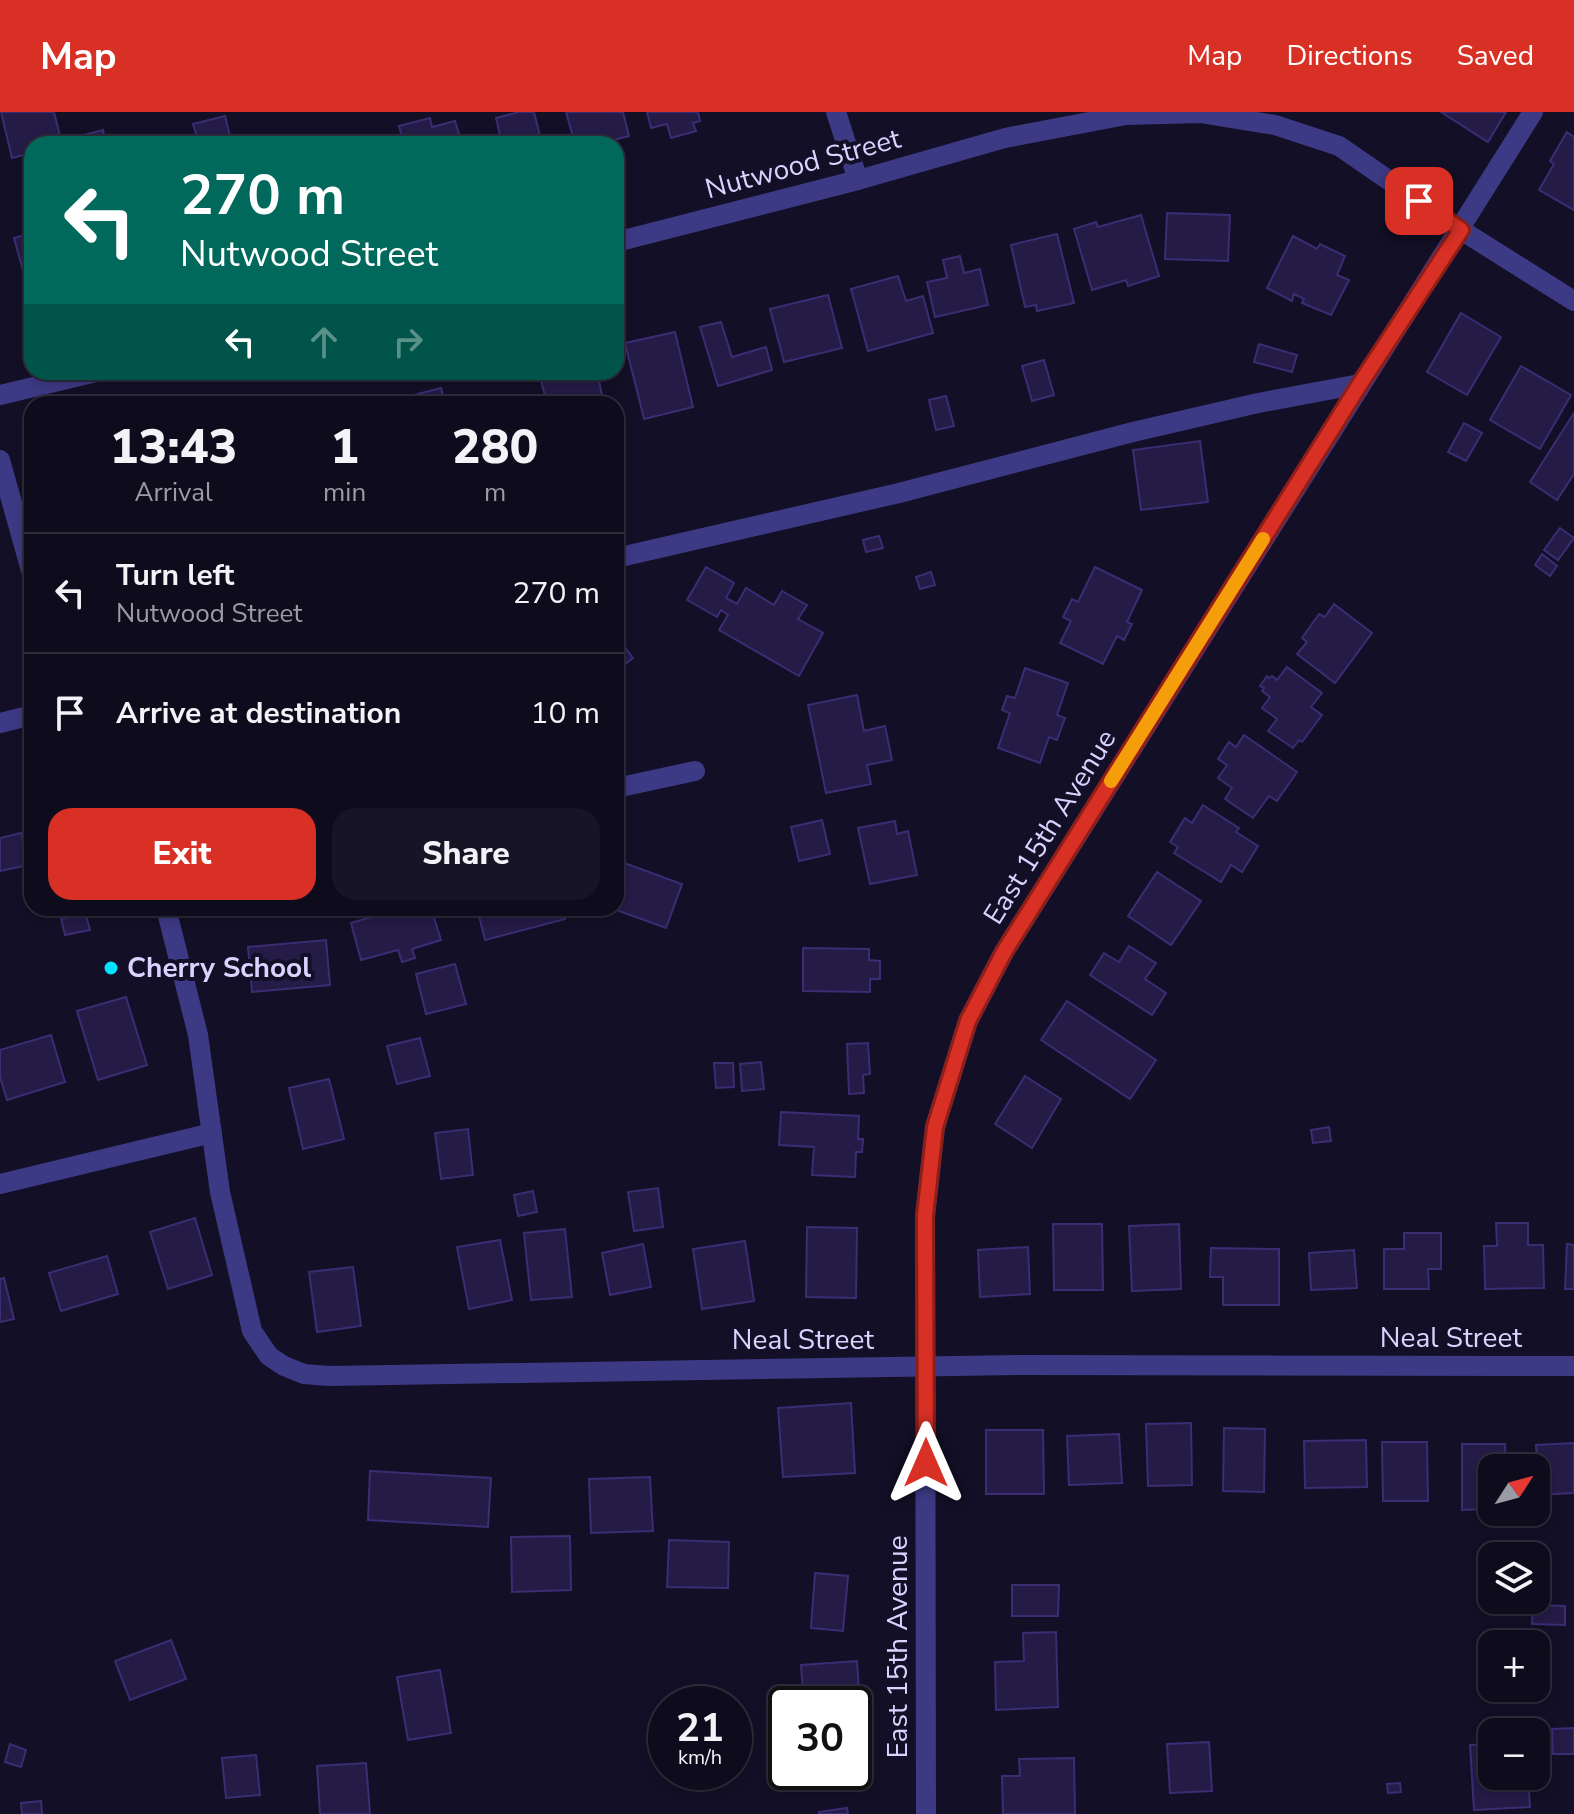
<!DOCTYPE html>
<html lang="en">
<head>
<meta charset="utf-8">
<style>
	body { margin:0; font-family:"Nunito Sans",sans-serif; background:#171425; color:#f1f3f6; height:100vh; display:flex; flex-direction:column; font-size:30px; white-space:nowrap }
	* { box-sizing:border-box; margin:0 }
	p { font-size:26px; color:#9b9ba3 }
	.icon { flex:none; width:44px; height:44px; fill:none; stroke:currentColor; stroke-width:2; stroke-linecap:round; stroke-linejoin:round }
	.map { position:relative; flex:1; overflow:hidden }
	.details { position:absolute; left:24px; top:284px; width:600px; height:520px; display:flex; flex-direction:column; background:#0e0b1c; border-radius:24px; box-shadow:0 4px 12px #0003,0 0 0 2px #2e2b3b }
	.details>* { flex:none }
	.guide { position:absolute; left:24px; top:24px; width:600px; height:244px; border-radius:24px; box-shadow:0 4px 12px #0003,0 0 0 2px #2e2b3b; background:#00695c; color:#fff; overflow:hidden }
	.needle { width:52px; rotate:54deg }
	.tools { position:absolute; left:1478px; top:1342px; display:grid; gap:16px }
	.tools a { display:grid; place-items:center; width:72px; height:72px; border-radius:16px; background:#0e0b1c; box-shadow:0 4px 12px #0003,0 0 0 2px #2e2b3b; font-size:40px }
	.speed { position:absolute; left:648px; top:1574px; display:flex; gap:16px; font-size:40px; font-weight:700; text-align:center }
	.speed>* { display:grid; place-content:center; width:104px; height:104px; border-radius:50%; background:#0e0b1c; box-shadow:0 4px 12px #0003,0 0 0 2px #2e2b3b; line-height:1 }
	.speed small { font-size:20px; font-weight:400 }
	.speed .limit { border:4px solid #111; border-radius:12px; background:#fff; color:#111 }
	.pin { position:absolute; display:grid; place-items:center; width:68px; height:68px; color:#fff; margin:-34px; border-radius:16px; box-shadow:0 4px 12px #0006 }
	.me { position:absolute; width:88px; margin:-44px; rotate:0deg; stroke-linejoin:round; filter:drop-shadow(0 0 6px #0008) }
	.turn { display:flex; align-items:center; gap:28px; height:168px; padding:0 24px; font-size:36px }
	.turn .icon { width:104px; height:104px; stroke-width:2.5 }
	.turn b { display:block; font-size:56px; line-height:68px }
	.lanes { display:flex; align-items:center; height:76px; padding:0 24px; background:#0003; justify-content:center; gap:40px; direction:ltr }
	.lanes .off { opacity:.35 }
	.eta { display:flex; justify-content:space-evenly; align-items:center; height:136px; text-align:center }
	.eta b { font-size:48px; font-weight:800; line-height:56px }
	.primary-button { display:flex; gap:16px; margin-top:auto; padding:16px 24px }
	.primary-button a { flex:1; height:92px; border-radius:24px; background:#d93025; color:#fff; font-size:32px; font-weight:800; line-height:92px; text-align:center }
	.primary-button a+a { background:#171425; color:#f1f3f6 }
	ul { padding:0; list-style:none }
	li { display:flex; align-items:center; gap:24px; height:120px; padding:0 24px; border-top:2px solid #2e2b3b }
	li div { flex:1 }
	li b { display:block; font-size:30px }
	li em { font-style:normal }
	header { display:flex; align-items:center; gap:48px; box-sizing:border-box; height:112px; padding:0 40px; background:#d93025; color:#fff }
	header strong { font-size:38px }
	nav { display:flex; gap:44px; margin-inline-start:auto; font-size:28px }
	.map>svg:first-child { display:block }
</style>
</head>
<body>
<header>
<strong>Map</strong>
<nav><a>Map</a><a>Directions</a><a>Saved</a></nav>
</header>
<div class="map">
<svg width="1574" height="1702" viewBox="0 0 1574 1702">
	<rect width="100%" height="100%" fill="#130f26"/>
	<g fill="#241b47" stroke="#3b2d73" stroke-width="2">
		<path d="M1 0H54L62 32H32V41L12 46Z"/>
		<path d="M519 0H534L542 32H502L496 6Z"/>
		<path d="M566 0H623L629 24 598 32H575Z"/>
		<path d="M647 0H698L700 9 693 11 696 19 671 26 667 12 651 16Z"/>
		<path d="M1441 0H1506L1488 30Z"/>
		<path d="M225 4 232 32H199L193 12Z"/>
		<path d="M430 6 432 15 455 9 462 32H404L399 14Z"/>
		<path d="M103 18 106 32H69L68 27Z"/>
		<path d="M1567 20 1574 25V98L1539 78 1554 52 1550 49Z"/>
		<path d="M1167 101 1230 103 1228 149 1165 147Z"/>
		<path d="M1141 103 1159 164 1128 174 1126 168 1092 178 1074 117 1096 110 1098 115Z"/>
		<path d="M32 121V176L28 177 14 126Z"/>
		<path d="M1057 122 1074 191 1037 199 1036 193 1025 195 1011 133Z"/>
		<path d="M1293 124 1317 137 1320 132 1345 144 1337 163 1349 168 1331 203 1302 191 1304 187 1294 182 1292 189 1267 176Z"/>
		<path d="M960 144 964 161 980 157 988 193 935 205 927 170 947 166 943 148Z"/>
		<path d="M898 164 906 189 923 184 933 221 868 239 851 177Z"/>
		<path d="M828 183 842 236 784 250 770 197Z"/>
		<path d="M1461 201 1501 225 1467 283 1427 260Z"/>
		<path d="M721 210 732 245 766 235 772 258 718 274 700 215Z"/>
		<path d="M675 220 693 295 644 307 625 231Z"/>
		<path d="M1259 232 1297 243 1292 260 1254 250Z"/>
		<path d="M1044 248 1054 283 1032 289 1022 254Z"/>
		<path d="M1521 254 1571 283 1540 337 1490 308Z"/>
		<path d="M539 260H597L604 292H547Z"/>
		<path d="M441 276 445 292H403L412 290 410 284Z"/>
		<path d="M946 284 954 314 936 318 929 288Z"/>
		<path d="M1574 301V362L1557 388 1530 370Z"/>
		<path d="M1464 311 1482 321 1466 349 1448 340Z"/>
		<path d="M1200 329 1208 390 1141 398 1133 338Z"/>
		<path d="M1560 416 1574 426 1558 448 1544 438Z"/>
		<path d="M879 424 883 436 866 440 863 428Z"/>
		<path d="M1542 442 1557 454 1550 464 1535 453Z"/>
		<path d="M706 455 734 471 726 486 737 492 746 476 774 493 782 479 807 493 798 507 823 521 799 564 719 518 728 503 721 498 717 505 687 488Z"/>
		<path d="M1095 455 1142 478 1127 510 1132 512 1124 528 1117 524 1103 552 1060 531 1071 509 1063 505 1072 487 1078 490Z"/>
		<path d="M931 460 935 473 920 477 916 465Z"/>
		<path d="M1334 492 1372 521 1335 571 1297 542 1307 530 1302 526 1319 502 1325 505Z"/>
		<path d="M616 523 633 546 616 559Z"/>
		<path d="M1287 555 1322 581 1311 595 1322 603 1302 630 1299 628 1293 636 1268 619 1277 607 1262 596 1270 585 1262 579 1264 576 1260 574 1267 564 1269 566 1272 564 1277 568Z"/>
		<path d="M1025 556 1068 571 1057 603 1065 606 1057 628 1049 625 1040 651 998 636 1010 601 1002 598 1007 584 1015 586Z"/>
		<path d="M857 583 864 619 885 614 892 648 867 653 871 672 826 681 808 593Z"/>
		<path d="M1244 623 1297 660 1277 689 1269 684 1253 706 1225 687 1232 676 1218 666 1227 653 1218 647 1229 630 1236 635Z"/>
		<path d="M1203 693 1239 716 1236 720 1258 734 1242 760 1231 753 1221 770 1174 741 1178 735 1170 730 1185 706 1192 711Z"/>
		<path d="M822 708 830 742 799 749 791 715Z"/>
		<path d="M895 709 897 722 908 719 917 763 870 772 858 716Z"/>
		<path d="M21 721 28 753 0 759V726Z"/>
		<path d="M616 748 682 772 666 816 611 796H616Z"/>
		<path d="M1157 760 1201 789 1171 833 1128 804Z"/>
		<path d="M380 796H431L441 828 412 837 415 846 402 850 398 838 361 848 351 811 382 802Z"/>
		<path d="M477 796H562L565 807 485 828Z"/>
		<path d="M85 800 90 818 65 823 61 807Z"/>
		<path d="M326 828 330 873 252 880 248 835Z"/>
		<path d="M1129 834 1156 851 1145 867 1166 881 1152 903 1090 863 1104 841 1119 850Z"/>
		<path d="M803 836 869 837V848L880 849V867H870V880L803 879Z"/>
		<path d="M455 852 466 892 426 902 416 862Z"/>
		<path d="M126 885 147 953 98 968 77 899Z"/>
		<path d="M1067 889 1156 948 1130 987 1041 928Z"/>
		<path d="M51 923 65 970 7 988 0 965V938Z"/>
		<path d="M420 926 430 964 397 972 387 934Z"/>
		<path d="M868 931 870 962 863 963 864 981 849 982 847 932Z"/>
		<path d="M761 950 764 977 742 979 740 952Z"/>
		<path d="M714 951H733L734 975 716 976Z"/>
		<path d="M1025 964 1061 987 1032 1036 995 1012Z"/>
		<path d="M329 967 344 1027 303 1037 289 976Z"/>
		<path d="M781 1000 859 1004 858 1027H863L862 1040H856L855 1065 812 1063 814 1035 779 1033Z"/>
		<path d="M1329 1015 1331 1029 1313 1031 1311 1018Z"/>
		<path d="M468 1017 473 1063 441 1067 435 1021Z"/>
		<path d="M658 1076 663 1115 634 1119 628 1080Z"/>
		<path d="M533 1079 537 1100 518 1104 514 1083Z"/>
		<path d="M195 1106 212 1163 168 1177 150 1120Z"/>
		<path d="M1496 1111H1528V1133H1543L1544 1176 1485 1177 1484 1134H1497Z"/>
		<path d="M1053 1112H1102L1103 1178H1054Z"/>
		<path d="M1179 1112 1181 1177 1132 1179 1129 1114Z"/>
		<path d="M807 1115 857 1116 856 1186 806 1185Z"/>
		<path d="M565 1117 572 1185 531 1188 524 1121Z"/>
		<path d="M1404 1121H1441V1157H1428L1429 1177H1384V1137H1404Z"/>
		<path d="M500 1128 512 1188 469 1197 457 1135Z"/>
		<path d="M745 1129 754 1189 702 1197 693 1137Z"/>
		<path d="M643 1132 651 1175 610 1183 602 1141Z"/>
		<path d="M1567 1132 1574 1133V1177H1565Z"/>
		<path d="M1028 1135 1030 1182 980 1185 978 1138Z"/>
		<path d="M1211 1136 1279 1137V1193H1223V1165H1210Z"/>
		<path d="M1354 1138 1357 1176 1311 1178 1309 1141Z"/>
		<path d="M107 1144 118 1182 61 1199 49 1161Z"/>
		<path d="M353 1155 361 1214 317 1220 309 1160Z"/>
		<path d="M4 1166 14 1207 0 1210V1167Z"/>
		<path d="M851 1291 855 1361 783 1365 778 1296Z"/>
		<path d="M1191 1311 1192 1373 1148 1374 1146 1312Z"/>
		<path d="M1224 1316 1265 1317 1264 1380 1223 1379Z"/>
		<path d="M986 1318H1043L1044 1382H986Z"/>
		<path d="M1119 1322 1122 1371 1069 1373 1067 1324Z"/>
		<path d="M1366 1328 1367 1375 1305 1376 1304 1329Z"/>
		<path d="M1382 1330H1427L1428 1389H1383Z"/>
		<path d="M1574 1331V1381L1539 1383 1536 1333Z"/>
		<path d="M1462 1332H1505L1506 1356H1492V1397L1462 1398Z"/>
		<path d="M370 1359 491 1366 488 1415 368 1408Z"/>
		<path d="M650 1365 653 1419 591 1421 589 1367Z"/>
		<path d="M570 1424 571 1478 512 1480 511 1425Z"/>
		<path d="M669 1428 729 1430 728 1476 667 1475Z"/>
		<path d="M815 1461 848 1464 843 1519 811 1516Z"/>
		<path d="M1012 1473H1059L1058 1504H1012Z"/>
		<path d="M1533 1493 1565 1494V1513L1532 1512Z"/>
		<path d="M1056 1520 1058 1595 996 1598 995 1550 1024 1549 1023 1521Z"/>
		<path d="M171 1528 186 1567 130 1588 115 1549Z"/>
		<path d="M857 1549 861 1607H854V1592H804L801 1553Z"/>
		<path d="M440 1558 451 1621 408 1628 397 1565Z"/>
		<path d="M1574 1616V1642H1553L1552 1617Z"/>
		<path d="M1209 1630 1212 1679 1170 1681 1167 1632Z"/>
		<path d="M10 1632 26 1638 21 1655 5 1650Z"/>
		<path d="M1492 1632V1664H1528L1530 1695 1474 1698 1470 1633Z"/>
		<path d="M256 1643 260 1683 226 1686 222 1646Z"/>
		<path d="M1074 1646 1075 1702H1003L1002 1664H1020L1019 1647Z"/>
		<path d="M366 1651 370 1702H320L317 1654Z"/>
		<path d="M1400 1671 1401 1680 1388 1681 1387 1672Z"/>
		<path d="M41 1689 42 1702H22L21 1691Z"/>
		<path d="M847 1696 848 1702H819V1700Z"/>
	</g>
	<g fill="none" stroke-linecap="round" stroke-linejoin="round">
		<g stroke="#3d3a85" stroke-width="20">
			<path d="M836 0 858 68"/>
			<path d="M616 130 858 68 1005 26 1126 3 1200 1 1275 13 1339 34 1461 118 1574 189"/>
			<path d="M0 283 96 260"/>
			<path d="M0 348 32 462"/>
			<path d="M616 446 899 381 1133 320 1258 291 1360 272"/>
			<path d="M0 611 32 603"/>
			<path d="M616 676 695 659"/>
			<path d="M166 796 198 923 220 1080 252 1219 269 1244 284 1254 304 1262 329 1264 1020 1253 1574 1254"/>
			<path d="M0 1072 212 1021"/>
			<path d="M926 1702 925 1104 935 1015 968 909 1004 840 1533 0"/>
		</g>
	</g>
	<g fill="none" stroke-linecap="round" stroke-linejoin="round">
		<defs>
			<path id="route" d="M926 1351 925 1104 935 1015 968 909 1004 840 1360 272 1461 118 1419 89"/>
		</defs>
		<use href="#route" stroke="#8d1f18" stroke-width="20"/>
		<use href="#route" stroke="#d93025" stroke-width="14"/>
		<path stroke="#f59e0b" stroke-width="14" d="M1111 669 1263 427"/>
	</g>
	<circle fill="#00e5ff" stroke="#130f26" stroke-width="3" cx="111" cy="856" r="8"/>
	<g text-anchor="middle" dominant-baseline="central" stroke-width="8" stroke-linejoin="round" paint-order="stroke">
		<g font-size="28" fill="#d9d4ff" stroke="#130f26">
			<text transform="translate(803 52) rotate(-15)">Nutwood Street</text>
			<text transform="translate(1050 715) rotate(-58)">East 15th Avenue</text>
			<text x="1451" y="1226">Neal Street</text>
			<text x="803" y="1228">Neal Street</text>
			<text transform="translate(898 1535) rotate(-90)">East 15th Avenue</text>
		</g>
		<g font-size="28" font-weight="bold" fill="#d9d4ff" stroke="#130f26" text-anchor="start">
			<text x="127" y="856">Cherry School</text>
		</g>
	</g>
</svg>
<div class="tools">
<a><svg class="needle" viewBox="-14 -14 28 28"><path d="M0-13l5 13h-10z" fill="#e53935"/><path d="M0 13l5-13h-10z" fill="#9b9ba3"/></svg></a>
<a><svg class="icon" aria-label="layers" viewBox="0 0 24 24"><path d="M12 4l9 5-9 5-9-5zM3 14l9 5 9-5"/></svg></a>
<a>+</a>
<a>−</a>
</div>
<div class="speed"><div>21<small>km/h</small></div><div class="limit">30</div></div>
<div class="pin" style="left:1419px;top:89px;background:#d93025"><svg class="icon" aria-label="arrive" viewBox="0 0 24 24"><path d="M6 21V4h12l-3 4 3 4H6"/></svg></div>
<svg class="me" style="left:926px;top:1351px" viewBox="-20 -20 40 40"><path d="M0-17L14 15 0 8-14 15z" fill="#d93025" stroke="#fff" stroke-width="4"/></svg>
<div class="guide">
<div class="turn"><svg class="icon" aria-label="left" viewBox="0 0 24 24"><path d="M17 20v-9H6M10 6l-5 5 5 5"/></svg><div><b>270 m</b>Nutwood Street</div></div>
<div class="lanes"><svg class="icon" aria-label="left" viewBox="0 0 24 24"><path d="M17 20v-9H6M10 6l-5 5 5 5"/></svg><svg class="icon off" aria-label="ahead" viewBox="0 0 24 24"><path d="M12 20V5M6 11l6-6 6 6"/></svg><svg class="icon off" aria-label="right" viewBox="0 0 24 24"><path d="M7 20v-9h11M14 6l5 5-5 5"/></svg></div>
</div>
<section class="details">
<div class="eta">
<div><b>13:43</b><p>Arrival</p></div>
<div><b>1</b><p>min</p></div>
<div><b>280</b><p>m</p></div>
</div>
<ul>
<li><svg class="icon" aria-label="left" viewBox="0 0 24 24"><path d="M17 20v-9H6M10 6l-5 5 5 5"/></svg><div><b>Turn left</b><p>Nutwood Street</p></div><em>270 m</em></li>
<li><svg class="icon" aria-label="arrive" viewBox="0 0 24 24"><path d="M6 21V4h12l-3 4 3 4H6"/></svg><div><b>Arrive at destination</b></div><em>10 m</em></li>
</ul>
<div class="primary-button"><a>Exit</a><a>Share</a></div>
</section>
</div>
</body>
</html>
